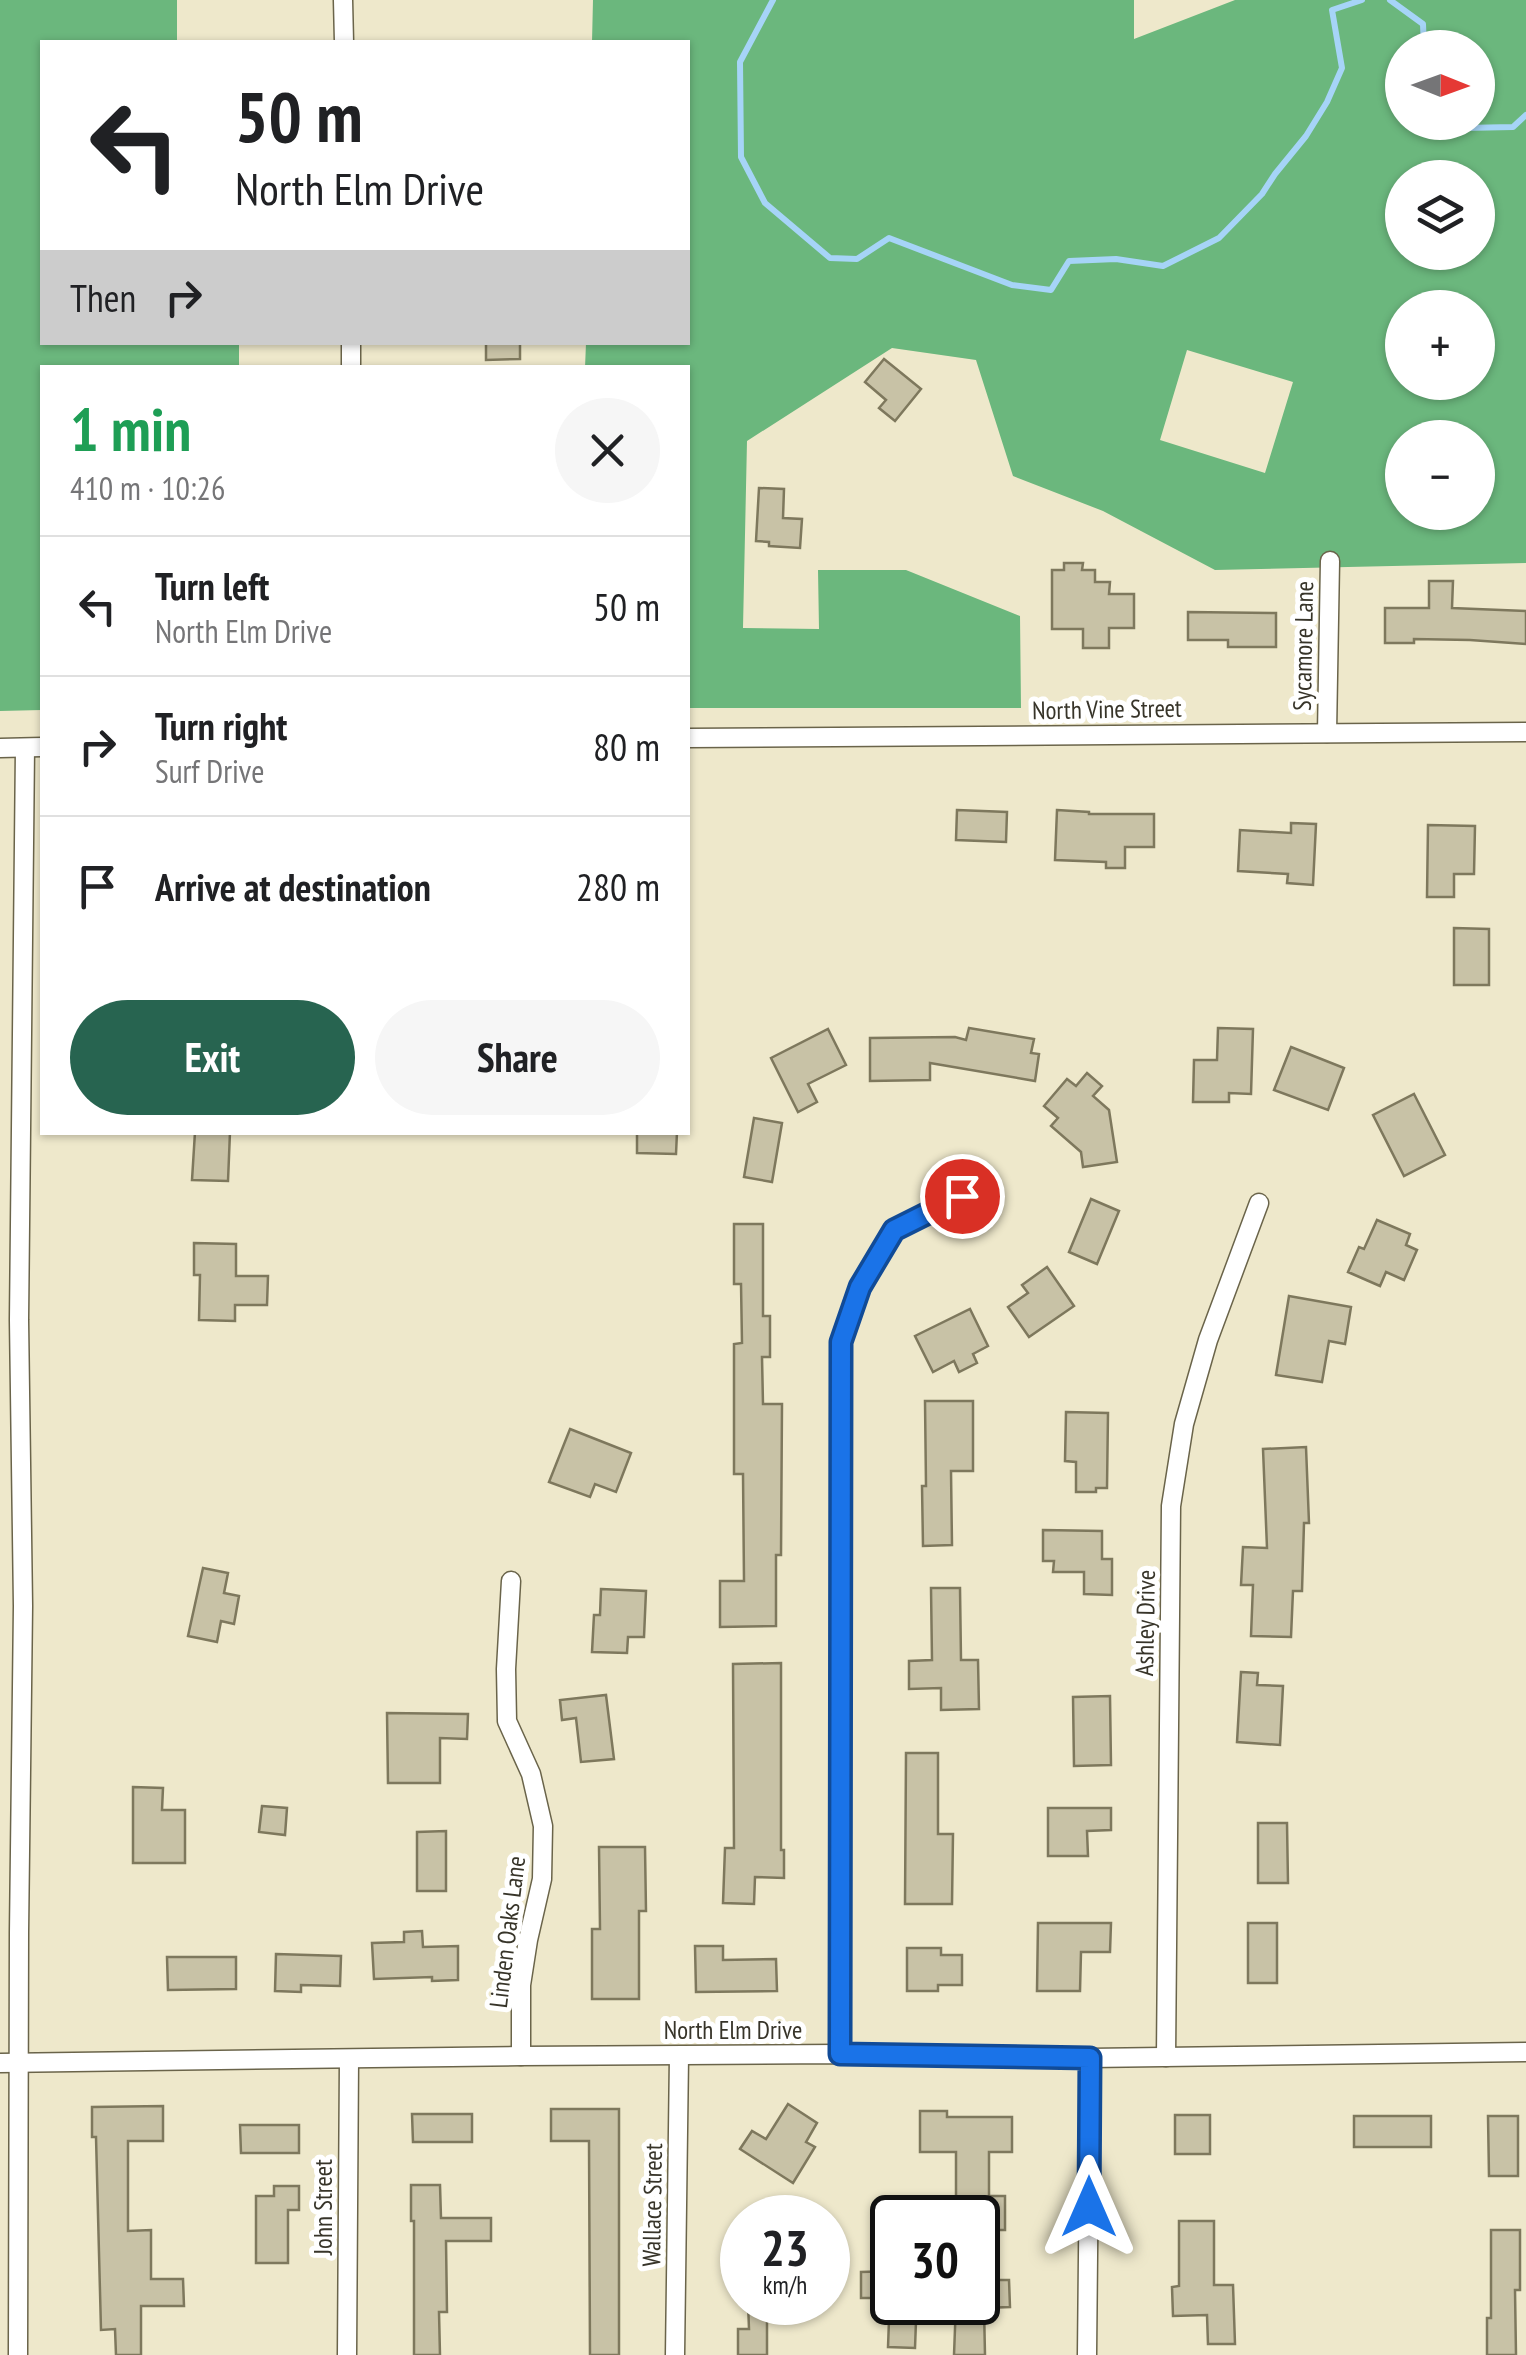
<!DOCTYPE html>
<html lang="en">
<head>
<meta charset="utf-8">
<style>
	body { margin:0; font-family:"PT Sans Narrow",sans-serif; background:#f6f6f6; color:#202124; height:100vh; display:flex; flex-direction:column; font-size:38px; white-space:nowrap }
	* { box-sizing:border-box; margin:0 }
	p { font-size:32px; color:#757577 }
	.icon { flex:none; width:55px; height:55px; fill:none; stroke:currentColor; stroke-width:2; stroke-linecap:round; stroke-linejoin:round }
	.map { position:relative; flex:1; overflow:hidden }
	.drawer { position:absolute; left:40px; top:365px; width:650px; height:770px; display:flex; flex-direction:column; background:#fff; border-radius:0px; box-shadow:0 2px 8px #0004 }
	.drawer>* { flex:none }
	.top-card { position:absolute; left:40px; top:40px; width:650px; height:305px; border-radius:0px; box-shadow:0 2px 8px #0004; background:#fff; color:#202124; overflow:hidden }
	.needle { width:65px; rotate:91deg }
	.fabs { position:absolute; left:1385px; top:30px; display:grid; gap:20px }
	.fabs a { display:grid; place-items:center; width:110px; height:110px; border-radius:50%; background:#fff; box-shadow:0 2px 8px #0004; font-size:50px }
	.speed { position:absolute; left:720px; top:2195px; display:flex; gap:20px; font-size:50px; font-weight:700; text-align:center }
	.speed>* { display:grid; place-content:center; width:130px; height:130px; border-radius:50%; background:#fff; box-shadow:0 2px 8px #0004; line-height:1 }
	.speed small { font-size:25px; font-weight:400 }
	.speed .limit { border:5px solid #111; border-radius:15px; background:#fff; color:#111 }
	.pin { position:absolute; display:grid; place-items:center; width:85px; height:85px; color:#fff; margin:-42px; border:5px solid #fff; border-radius:50%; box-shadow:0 2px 10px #0007 }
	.me { position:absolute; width:110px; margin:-55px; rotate:0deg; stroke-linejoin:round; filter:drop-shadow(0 0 8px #0008) }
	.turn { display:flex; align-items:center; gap:35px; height:210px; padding:0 30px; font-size:45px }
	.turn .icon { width:130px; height:130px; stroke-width:2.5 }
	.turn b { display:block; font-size:70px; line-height:85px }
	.then { display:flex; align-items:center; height:95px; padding:0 30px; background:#0003; gap:20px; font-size:38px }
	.round { display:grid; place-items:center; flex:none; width:105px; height:105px; border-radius:52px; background:#f6f6f6 }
	.overview { display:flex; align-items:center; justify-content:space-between; height:170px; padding:0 30px }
	h1 { font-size:60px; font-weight:700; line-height:75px; color:#1e9e55 }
	.primary-button { display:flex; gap:20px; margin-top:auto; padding:20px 30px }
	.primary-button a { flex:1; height:115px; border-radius:60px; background:#276450; color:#fff; font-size:40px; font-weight:700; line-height:115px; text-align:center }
	.primary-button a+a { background:#f6f6f6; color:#202124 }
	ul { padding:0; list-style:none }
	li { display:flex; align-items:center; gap:30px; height:140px; padding:0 30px; border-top:2px solid #e0e0e0 }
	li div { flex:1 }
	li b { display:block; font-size:38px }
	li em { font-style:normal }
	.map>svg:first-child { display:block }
</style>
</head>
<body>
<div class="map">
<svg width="1526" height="2355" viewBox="0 0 1526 2355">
	<rect width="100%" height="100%" fill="#eee8cb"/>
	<g fill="#6bb77d" fill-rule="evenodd">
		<path d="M0 0H177V42H42V342L239 343V367L42 368V710L0 711Z"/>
		<path d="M593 0H1134V39L1235 0H1526V563L1215 570 1103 511 1013 476 976 360 892 348 747 441 743 628 819 629 818 570H906L1020 616 1021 708H688V368H585L586 343 688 342V42H592ZM1402 48H1478V122H1402ZM1402 178H1478V252H1402ZM1402 308H1478V382H1402ZM1187 350 1293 382 1265 473 1160 440ZM1402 438H1478V512H1402Z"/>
	</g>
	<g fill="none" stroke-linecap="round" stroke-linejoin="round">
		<g stroke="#a6d4f7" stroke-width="6">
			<path d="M773 0 740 62 741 157 765 203 830 258 857 259 889 238 1012 285 1051 290 1069 261 1116 259 1163 266 1219 238 1262 194 1275 174 1306 136 1327 102 1342 68 1332 10 1362 0"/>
			<path d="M1390 0 1423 24 1424 48"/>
			<path d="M1456 122 1464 128 1513 127 1526 115"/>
		</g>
	</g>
	<g fill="#c8c2a6" stroke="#7e785d" stroke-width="2.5">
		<path d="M486 342H520V359L486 360Z"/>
		<path d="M884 359 921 389 895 421 879 408 886 400 865 382Z"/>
		<path d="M759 488 784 489 783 518 802 519 800 548 769 546V542L756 541Z"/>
		<path d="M1064 563H1083L1082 570H1095V582H1110L1109 594H1134V628H1109V648H1083V629H1052V570H1064Z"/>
		<path d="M1429 581H1453L1452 608 1526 611V644L1470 640 1414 639V643H1385V608H1429Z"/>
		<path d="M1188 612 1276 613V647H1228V640H1188Z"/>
		<path d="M957 810 1007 812 1006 842 956 840Z"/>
		<path d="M1057 810 1089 812V814H1154V847H1125V868H1106V862L1055 860Z"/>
		<path d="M1291 823 1316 824 1313 885 1287 883 1288 874 1238 871 1240 830 1291 833Z"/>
		<path d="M1428 825 1475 826 1474 874H1454V897H1427Z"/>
		<path d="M1454 928 1489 929V985H1454Z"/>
		<path d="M969 1028 1034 1039 1031 1053 1039 1054 1035 1081 930 1063V1080L870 1081V1038L955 1037 966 1040Z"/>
		<path d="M1218 1028 1253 1029 1251 1094 1229 1093V1102H1193L1194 1060H1217Z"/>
		<path d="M828 1029 846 1065 808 1084 817 1102 798 1112 771 1058Z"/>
		<path d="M1291 1047 1344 1068 1328 1110 1274 1090Z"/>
		<path d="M1087 1073 1102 1086 1093 1096 1109 1110 1117 1162 1083 1167 1081 1152 1051 1126 1058 1118 1044 1106 1067 1079 1076 1086Z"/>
		<path d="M1414 1094 1445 1155 1404 1176 1373 1115Z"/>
		<path d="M754 1118 782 1123 772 1182 744 1177Z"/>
		<path d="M195 1132H230L228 1181 192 1180Z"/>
		<path d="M637 1132H677L676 1154 637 1153Z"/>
		<path d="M1091 1199 1119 1211 1097 1264 1069 1252Z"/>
		<path d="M1377 1220 1410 1234 1406 1245 1417 1250 1404 1280 1386 1272 1380 1286 1348 1272 1359 1247 1364 1249Z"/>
		<path d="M734 1224H763V1316H770V1357H762L763 1404H782L781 1555H776V1626L720 1627V1581H744L743 1474H734V1344L742 1343 741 1284H734Z"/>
		<path d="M194 1243 236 1244V1276H268L267 1305H235V1321L199 1320 200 1275H194Z"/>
		<path d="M1047 1267 1074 1306 1029 1337 1008 1307 1028 1293 1022 1285Z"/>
		<path d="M1289 1296 1351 1307 1345 1344 1329 1341 1322 1382 1276 1375Z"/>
		<path d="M970 1309 988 1346 973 1354 977 1363 959 1372 954 1361 933 1372 915 1336Z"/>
		<path d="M925 1401H973V1471H951L952 1545 923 1546 922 1486H926Z"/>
		<path d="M1066 1412 1108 1413 1107 1488H1096V1492H1076V1462L1065 1461Z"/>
		<path d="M570 1429 631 1453 616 1492 595 1484 590 1497 549 1482Z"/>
		<path d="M1306 1447 1309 1523H1304L1302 1591H1293L1291 1637 1251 1636 1253 1585H1241L1243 1547 1267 1548 1263 1449Z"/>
		<path d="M1043 1530 1102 1531V1559H1112V1595L1084 1594V1572H1053L1054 1561H1043Z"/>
		<path d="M203 1568 228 1573 224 1593 239 1596 234 1624 221 1621 217 1642 188 1636Z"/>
		<path d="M931 1588H960L961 1660H978L979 1709 941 1710V1688L909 1689V1661L932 1660Z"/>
		<path d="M601 1589 646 1591 644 1637H628L627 1653 592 1652 594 1615H600Z"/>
		<path d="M781 1663V1850H784V1878L755 1877 754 1904 723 1903 725 1848H734L733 1664Z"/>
		<path d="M1241 1672 1258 1673 1257 1685 1283 1686 1280 1745 1237 1742Z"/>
		<path d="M606 1695 614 1759 581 1762 576 1718 562 1720 560 1700Z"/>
		<path d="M1110 1696 1111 1765 1074 1766 1073 1697Z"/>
		<path d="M387 1713 468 1714 467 1739 440 1738V1783H388Z"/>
		<path d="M906 1753H938V1834H953L952 1904H905Z"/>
		<path d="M133 1787 163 1788 162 1810H185V1863H133Z"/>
		<path d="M262 1806 287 1808 285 1835 259 1832Z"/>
		<path d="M1048 1808H1111V1830L1087 1831 1088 1856H1048Z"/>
		<path d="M1258 1823H1287L1288 1883H1258Z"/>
		<path d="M446 1831V1891H417V1832Z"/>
		<path d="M599 1847H645L646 1911H639V1999H592V1929H600Z"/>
		<path d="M1038 1923H1111L1110 1952H1081L1080 1991H1037Z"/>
		<rect x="1248" y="1923" width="29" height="60"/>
		<path d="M422 1931 423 1947 458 1946V1980L432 1981V1977L374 1979 372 1943 404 1942V1932Z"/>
		<path d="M695 1946H723V1960L776 1959 777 1991 696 1992Z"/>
		<path d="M907 1948H941V1955H962V1985H938V1991H907Z"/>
		<path d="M276 1954 341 1956 340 1986 301 1985V1992L275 1991Z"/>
		<path d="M167 1957H236V1989L168 1990Z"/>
		<path d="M788 2104 817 2123 806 2142 815 2147 793 2183 740 2149 752 2131 766 2139Z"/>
		<path d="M163 2106V2141H128V2231L151 2230V2279H183L184 2306H141V2355H116L115 2329 101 2330 96 2137H92V2107Z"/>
		<path d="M551 2109H619V2355H590L589 2141H551Z"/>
		<path d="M920 2111H947V2117H1012V2152H989V2196H1005V2230H978V2218H956V2152H920Z"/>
		<path d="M412 2114H472V2142H413Z"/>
		<rect x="1175" y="2115" width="35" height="39"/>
		<rect x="1354" y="2116" width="77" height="31"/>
		<path d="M1488 2116H1518V2176H1489Z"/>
		<path d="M240 2125H299V2153H241Z"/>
		<path d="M411 2185H440L441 2218H491V2241H446L447 2312H439L440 2355H414V2221H411Z"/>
		<path d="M274 2186H299V2210H288V2263H256V2196H274Z"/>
		<path d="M1179 2221H1214V2285H1233L1235 2344H1208L1207 2315 1173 2316 1172 2287 1179 2286Z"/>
		<path d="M1491 2230H1520V2290H1515L1516 2355H1487V2318H1491Z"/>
		<path d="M891 2271V2298H861V2272Z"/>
		<path d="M978 2280H1009L1010 2307 984 2308 985 2355H954L956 2302H978Z"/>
		<path d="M748 2302H767V2355H738V2329H749Z"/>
		<path d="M889 2320 916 2321 915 2348 888 2347Z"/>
	</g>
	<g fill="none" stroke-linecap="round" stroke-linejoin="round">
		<defs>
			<g id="street">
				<path d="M343 0 344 42"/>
				<path d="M351 342V368"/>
				<path d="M1327 733 1330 561"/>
				<path d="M688 738 1526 732"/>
				<path d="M0 748 42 747"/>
				<path d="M511 1581 506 1669 507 1721 531 1774 543 1826 542 1879 528 1940 521 1985V2056"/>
				<path d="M840 2054 841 1342 859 1287 894 1230 962 1196"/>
				<path d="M1166 2057 1171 1506 1184 1424 1208 1340 1259 1203"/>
				<path d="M0 2063 521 2056 840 2054 1090 2058 1526 2052"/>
				<path d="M18 2355 19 1933 23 1606 19 1320 25 748"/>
				<path d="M347 2355 349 2059"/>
				<path d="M675 2355 679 2056"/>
				<path d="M1087 2355 1090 2058"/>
			</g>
		</defs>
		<use href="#street" stroke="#6a644a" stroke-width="21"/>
		<use href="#street" stroke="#fff" stroke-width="18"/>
	</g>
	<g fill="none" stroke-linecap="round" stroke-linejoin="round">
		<defs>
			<path id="route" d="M962 1196 894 1230 860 1287 841 1342 840 2054 1090 2058 1089 2207"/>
		</defs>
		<use href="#route" stroke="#114b97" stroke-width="25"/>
		<use href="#route" stroke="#1a73e8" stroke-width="18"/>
	</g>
	<g text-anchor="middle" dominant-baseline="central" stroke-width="10" stroke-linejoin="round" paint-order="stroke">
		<g font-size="25" fill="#373429" stroke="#fff">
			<text transform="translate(1303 646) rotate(-89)">Sycamore Lane</text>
			<text transform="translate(1107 709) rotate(-1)">North Vine Street</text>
			<text transform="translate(1145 1623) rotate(-89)">Ashley Drive</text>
			<text transform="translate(507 1932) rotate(-83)">Linden Oaks Lane</text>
			<text x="733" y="2030">North Elm Drive</text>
			<text transform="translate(652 2205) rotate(-89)">Wallace Street</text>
			<text transform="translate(323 2207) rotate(-90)">John Street</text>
		</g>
	</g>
</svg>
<div class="fabs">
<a><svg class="needle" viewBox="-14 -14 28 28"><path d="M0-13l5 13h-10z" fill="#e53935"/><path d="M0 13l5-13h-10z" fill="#757577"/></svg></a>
<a><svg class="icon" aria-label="layers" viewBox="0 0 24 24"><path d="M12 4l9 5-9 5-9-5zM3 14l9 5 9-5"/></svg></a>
<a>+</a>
<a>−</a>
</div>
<div class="speed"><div>23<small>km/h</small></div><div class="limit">30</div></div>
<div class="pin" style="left:962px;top:1196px;background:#d93025"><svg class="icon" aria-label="arrive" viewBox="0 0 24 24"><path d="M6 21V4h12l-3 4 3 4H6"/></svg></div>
<svg class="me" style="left:1089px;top:2207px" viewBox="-20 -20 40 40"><path d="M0-17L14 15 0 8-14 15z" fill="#1a73e8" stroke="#fff" stroke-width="4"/></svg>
<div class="top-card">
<div class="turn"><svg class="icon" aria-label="left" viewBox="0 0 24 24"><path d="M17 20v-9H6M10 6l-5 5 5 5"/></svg><div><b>50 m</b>North Elm Drive</div></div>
<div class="then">Then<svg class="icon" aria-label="right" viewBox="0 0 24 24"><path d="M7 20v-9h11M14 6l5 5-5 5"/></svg></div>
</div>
<section class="drawer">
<div class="overview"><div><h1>1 min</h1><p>410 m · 10:26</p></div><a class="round"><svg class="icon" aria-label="close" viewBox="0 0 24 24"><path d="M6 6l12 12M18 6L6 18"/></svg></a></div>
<ul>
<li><svg class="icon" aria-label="left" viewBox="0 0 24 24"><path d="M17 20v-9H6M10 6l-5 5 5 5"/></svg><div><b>Turn left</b><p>North Elm Drive</p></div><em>50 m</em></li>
<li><svg class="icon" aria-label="right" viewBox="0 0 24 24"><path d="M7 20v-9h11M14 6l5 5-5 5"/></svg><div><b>Turn right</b><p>Surf Drive</p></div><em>80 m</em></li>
<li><svg class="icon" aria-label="arrive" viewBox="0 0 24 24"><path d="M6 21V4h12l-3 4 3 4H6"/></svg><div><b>Arrive at destination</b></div><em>280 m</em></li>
</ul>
<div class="primary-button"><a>Exit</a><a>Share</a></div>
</section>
</div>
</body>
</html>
